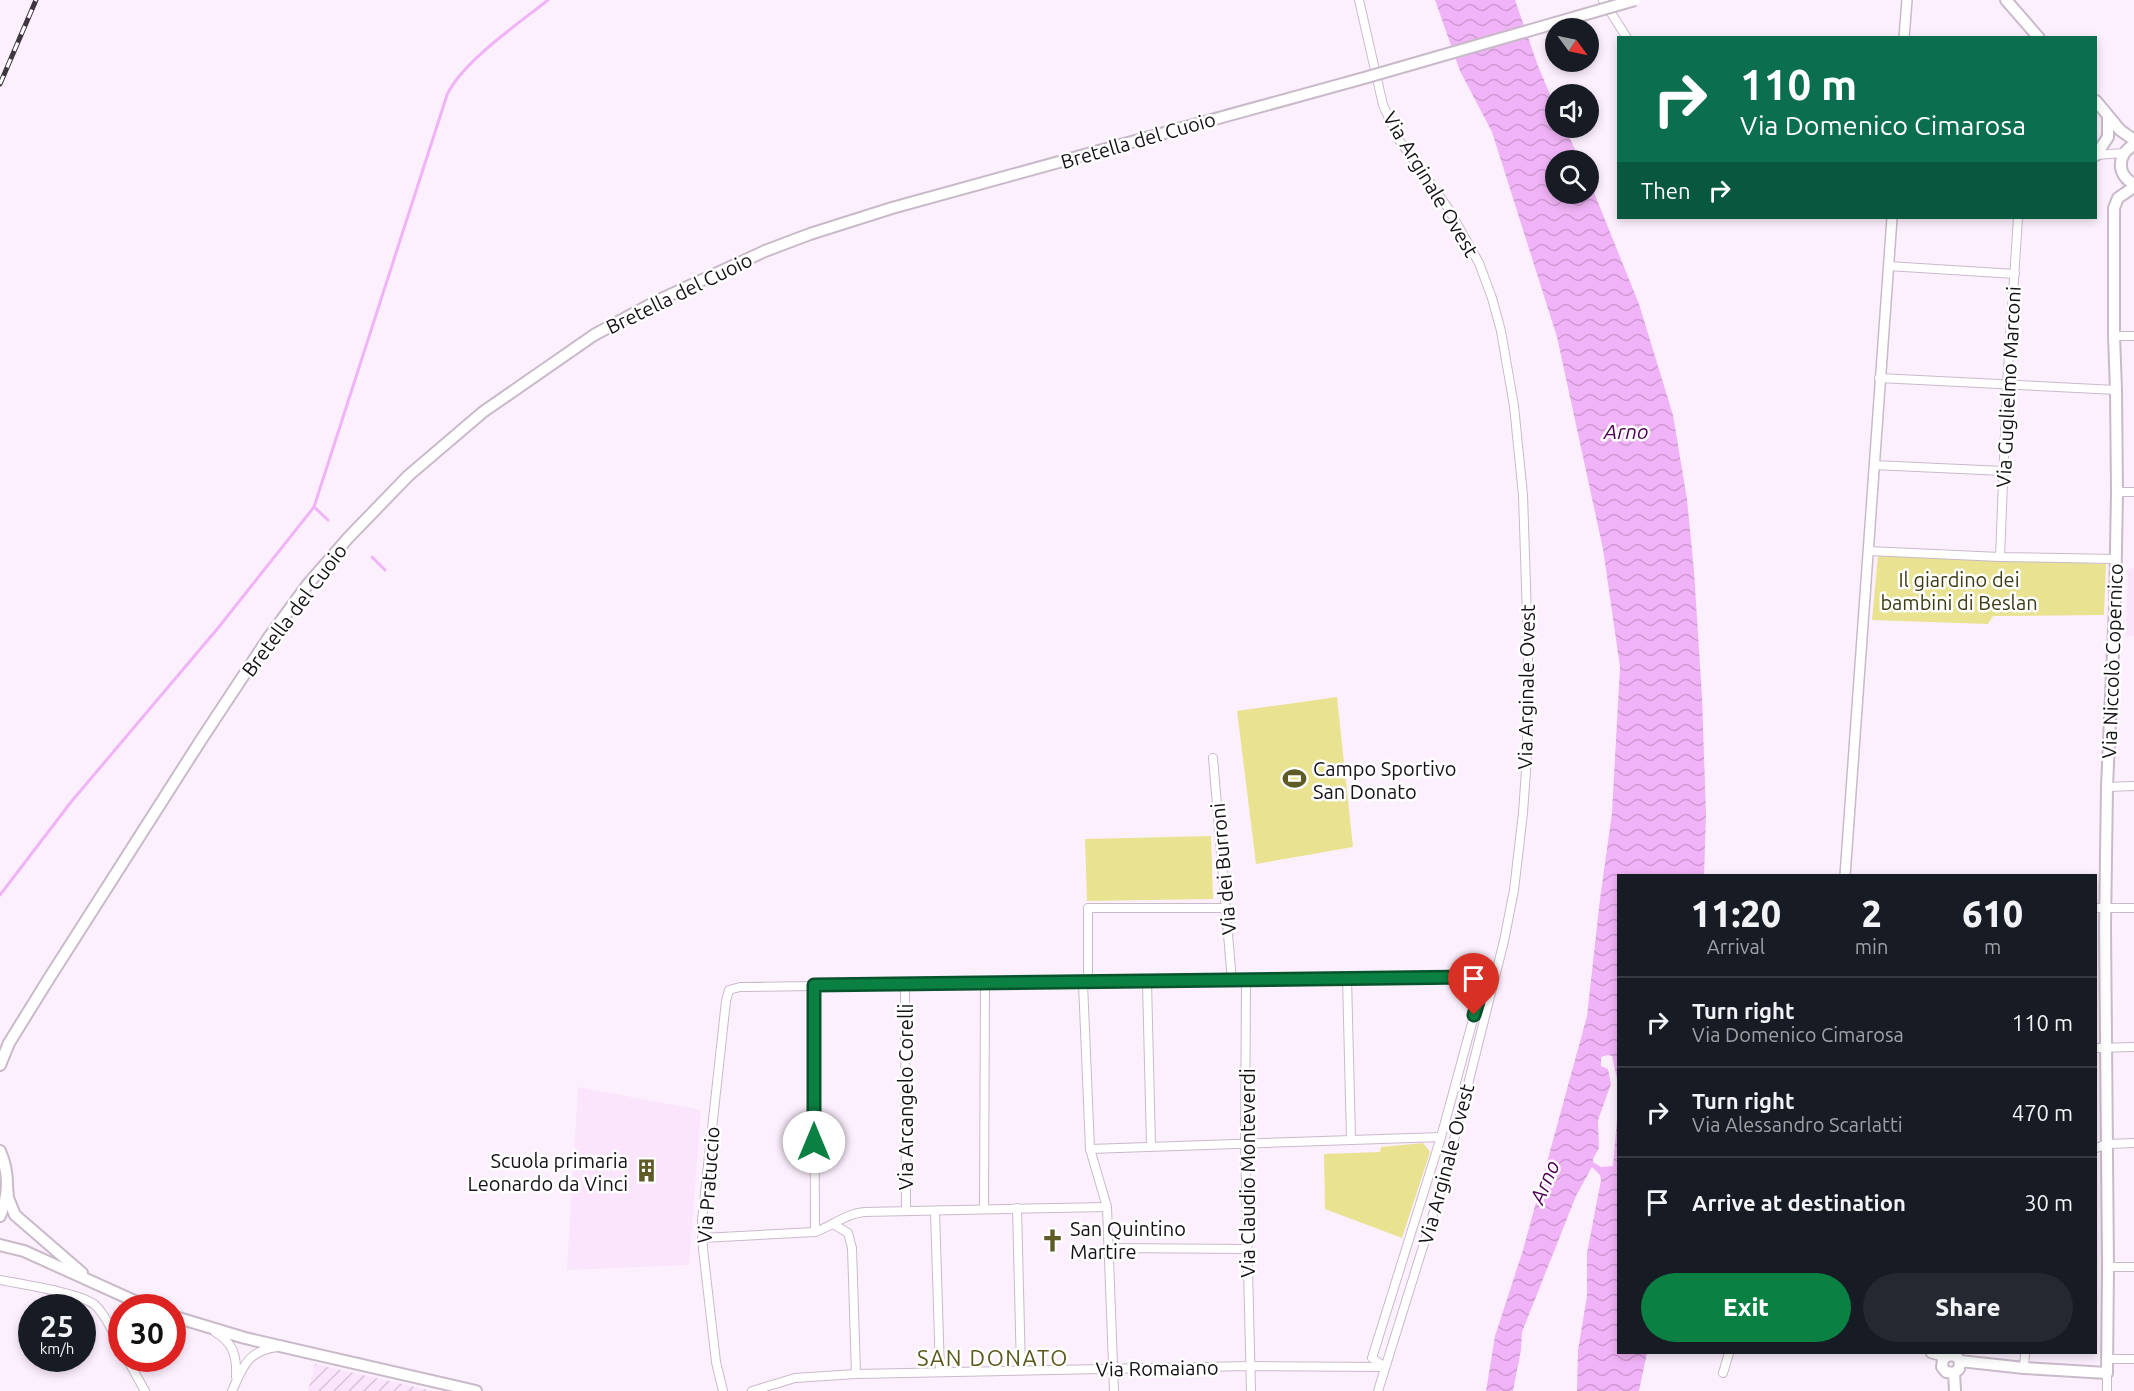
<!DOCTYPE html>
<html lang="en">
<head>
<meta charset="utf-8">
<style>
	body { margin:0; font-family:Ubuntu,sans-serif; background:#242831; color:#f1f3f6; height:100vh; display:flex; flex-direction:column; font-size:22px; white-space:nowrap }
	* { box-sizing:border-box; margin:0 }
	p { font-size:20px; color:#9ea1a6 }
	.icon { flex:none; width:33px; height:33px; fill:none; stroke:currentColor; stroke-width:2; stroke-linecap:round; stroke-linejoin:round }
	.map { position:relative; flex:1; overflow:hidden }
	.drawer { position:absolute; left:1617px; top:874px; width:480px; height:480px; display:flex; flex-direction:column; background:#171b24; border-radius:0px; box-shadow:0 3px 9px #0003 }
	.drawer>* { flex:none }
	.banner { position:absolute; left:1617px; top:36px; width:480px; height:183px; border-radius:0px; box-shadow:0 3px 9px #0003; background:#0b6e4f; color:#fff; overflow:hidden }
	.needle { width:39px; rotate:123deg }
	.tools { position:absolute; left:1545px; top:18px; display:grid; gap:12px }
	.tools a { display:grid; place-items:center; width:54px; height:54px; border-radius:50%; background:#171b24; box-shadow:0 3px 9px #0003; font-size:30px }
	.speed { position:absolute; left:18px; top:1294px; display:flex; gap:12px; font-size:30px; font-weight:700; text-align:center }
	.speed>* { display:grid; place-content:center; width:78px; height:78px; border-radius:50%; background:#171b24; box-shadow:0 3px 9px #0003; line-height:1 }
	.speed small { font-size:15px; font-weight:400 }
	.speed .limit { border:9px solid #d22; background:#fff; color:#111 }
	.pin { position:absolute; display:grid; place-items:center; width:51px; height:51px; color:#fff; margin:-62px -26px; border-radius:50% 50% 50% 0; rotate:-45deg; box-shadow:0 0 6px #0007 }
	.pin .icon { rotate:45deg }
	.me { position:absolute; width:66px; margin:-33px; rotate:0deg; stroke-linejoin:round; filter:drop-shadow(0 0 4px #0008) }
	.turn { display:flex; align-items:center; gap:21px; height:126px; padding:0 24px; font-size:27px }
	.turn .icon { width:78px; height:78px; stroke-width:2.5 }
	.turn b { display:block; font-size:42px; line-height:51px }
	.then { display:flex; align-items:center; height:57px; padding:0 24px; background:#0003; gap:12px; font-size:22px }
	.eta { display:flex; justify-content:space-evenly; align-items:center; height:102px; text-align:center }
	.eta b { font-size:36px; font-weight:800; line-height:42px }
	.button { display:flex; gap:12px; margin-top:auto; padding:12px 24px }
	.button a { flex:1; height:69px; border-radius:36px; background:#0b8043; color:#fff; font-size:24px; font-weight:800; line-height:69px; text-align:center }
	.button a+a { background:#242831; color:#f1f3f6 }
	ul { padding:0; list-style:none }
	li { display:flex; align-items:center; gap:18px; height:90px; padding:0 24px; border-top:2px solid #363941 }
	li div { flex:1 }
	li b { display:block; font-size:22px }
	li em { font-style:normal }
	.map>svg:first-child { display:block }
</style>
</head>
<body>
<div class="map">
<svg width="2134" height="1391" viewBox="0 0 2134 1391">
	<defs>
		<pattern id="industrial-furrows" width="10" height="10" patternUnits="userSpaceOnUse" patternTransform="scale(1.5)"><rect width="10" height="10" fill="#fae5fc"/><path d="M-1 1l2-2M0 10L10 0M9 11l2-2" fill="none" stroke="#d6c3d7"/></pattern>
		<pattern id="water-waves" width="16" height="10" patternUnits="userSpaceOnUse" patternTransform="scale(1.5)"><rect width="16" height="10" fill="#f1b3f7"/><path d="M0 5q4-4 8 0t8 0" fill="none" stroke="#ce99d3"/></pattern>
	</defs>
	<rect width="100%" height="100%" fill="#fdf0fe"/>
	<g fill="#fae5fc">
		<path d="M2134 568V636H2126L2128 569Z"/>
		<path d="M578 1087 701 1110 689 1265 567 1270Z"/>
	</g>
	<path fill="url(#industrial-furrows)" d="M315 1364 433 1391H308Z"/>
	<g fill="#e8e291">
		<path d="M1878 555 2106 564 2104 615 1993 616 1988 624 1872 620Z"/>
		<path d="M1337 697 1353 847 1256 864 1237 711Z"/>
		<path d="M1211 836 1213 899 1087 901 1085 839Z"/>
		<path d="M1423 1143 1430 1152 1402 1238 1325 1209 1324 1154 1380 1152 1381 1147Z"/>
	</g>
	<path fill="url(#water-waves)" d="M1435 0H1515L1538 66 1555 106 1556 128H1565L1580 160H1556V194H1588L1589 180 1593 190 1639 304 1673 415 1687 499 1694 571 1702 697 1706 814 1704 876H1618V1083L1612 1056 1608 1055 1601 1057V1066L1608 1069 1611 1084 1598 1120 1599 1148 1593 1159V1162L1601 1167 1613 1166 1618 1108V1353H1647L1639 1391H1577L1578 1350 1587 1296V1253L1601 1180 1600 1175 1592 1167 1576 1196 1522 1332 1521 1350 1513 1391H1486L1495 1336 1523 1250 1587 1016 1600 899 1612 813 1620 667 1603 549 1557 337 1492 132 1460 71Z"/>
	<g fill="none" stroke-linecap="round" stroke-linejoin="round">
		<g stroke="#f1b3f7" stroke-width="3">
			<path d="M314 507 328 520"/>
			<path d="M372 557 385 570"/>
			<path d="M0 895 71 802 218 628 314 507 447 95C462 62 518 24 548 0"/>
		</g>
		<defs>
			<g id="minor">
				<path d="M1359 0 1383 105 1399 140 1448 208 1479 263 1492 298 1501 331 1514 406 1523 495 1528 647 1527 756 1523 813 1514 890 1504 941 1445 1176 1378 1391"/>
				<path d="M1603 0 1627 38"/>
				<path d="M2096 155 2124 153"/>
				<path d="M1888 266 2015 274"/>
				<path d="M2114 336H2134"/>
				<path d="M1879 378 2116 390"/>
				<path d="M1874 465 2003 471"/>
				<path d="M2117 492H2134"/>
				<path d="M1869 551 2000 557 2116 559"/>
				<path d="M2000 557 2007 384 2018 218"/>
				<path d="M1213 758 1232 981"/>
				<path d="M2107 787 2134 786"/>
				<path d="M2096 908H2134"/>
				<path d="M1347 978 1351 1139"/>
				<path d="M1246 981 1245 1144 1251 1391"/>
				<path d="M1088 982V908H1226"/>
				<path d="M1147 982 1151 1146"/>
				<path d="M1083 983 1090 1149 1107 1207 1114 1391"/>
				<path d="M814 985 815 1232"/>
				<path d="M905 985 906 1210"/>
				<path d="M2096 1048 2134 1047"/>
				<path d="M2096 1148 2107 1144 2134 1143"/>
				<path d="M1090 1149 1441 1137"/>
				<path d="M1017 1208 1021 1370"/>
				<path d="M984 1209 985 984"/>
				<path d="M935 1211 940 1371"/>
				<path d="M833 1224 848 1233 852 1248 856 1374"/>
				<path d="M702 1238 815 1232C832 1226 845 1214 864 1212L1107 1207"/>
				<path d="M1109 1248 1247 1249"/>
				<path d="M2108 1267H2134"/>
				<path d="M0 1280C20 1284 82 1293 95 1305 107 1316 114 1336 122 1349"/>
				<path d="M215 1332C234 1343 237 1357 236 1377"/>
				<path d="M127 1359 145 1391"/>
				<path d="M2107 1359H2134"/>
				<path d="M2024 1368 2025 1353"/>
				<path d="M1723 1373 1729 1353"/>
				<path d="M2107 1373V1391"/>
				<path d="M232 1391C243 1367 247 1351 277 1347"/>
				<path d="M723 1391 716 1362 703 1249 702 1220 726 1001 729 990 740 987 1469 977C1479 979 1480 984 1480 994L1441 1137 1372 1358 1385 1367"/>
				<path d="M752 1391 795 1378 856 1374 1250 1366 1383 1367"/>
			</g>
			<g id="tertiary">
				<path d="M1904 38 1907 0"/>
				<path d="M1845 876 1892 218"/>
				<path d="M1931 1353 1945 1357"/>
			</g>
			<g id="secondary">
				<path d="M2006 0 2039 38"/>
				<path d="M2096 101 2120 130 2134 140"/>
				<path d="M2134 145C2117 154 2116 175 2134 184"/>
				<path d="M2096 155 2108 137V116"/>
				<path d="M0 1065 9 1043 48 980 201 740 267 640 308 584 348 538 408 476 483 412 594 335 659 300 765 251"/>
				<path d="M0 1151C9 1172 9 1195 0 1216"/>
				<path d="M7 1186 8 1198 15 1215 82 1273"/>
				<path d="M0 1245 24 1251 150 1308"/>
				<path d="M172 1316 245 1338 476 1391"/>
				<path d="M1960 1361 2024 1368 2107 1373 2108 1267 2105 927 2107 787 2115 605 2117 492 2116 390 2114 336V208L2118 198 2134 187"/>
				<path d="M1954 1373 1946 1372 1942 1367 1943 1359 1949 1355 1956 1356 1960 1361 1959 1369 1954 1373 1955 1391"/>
			</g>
		</defs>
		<use href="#minor" stroke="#c9baca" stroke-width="10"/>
		<use href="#tertiary" stroke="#c9baca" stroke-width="12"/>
		<use href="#secondary" stroke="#c9baca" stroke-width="14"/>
		<use href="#minor" stroke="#fff" stroke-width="8"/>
		<use href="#tertiary" stroke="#fff" stroke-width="9"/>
		<use href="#secondary" stroke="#fff" stroke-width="10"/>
		<defs>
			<path id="rail" d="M0 84 36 0"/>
		</defs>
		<use href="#rail" stroke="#3e373f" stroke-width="5"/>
		<use href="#rail" stroke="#fff" stroke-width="3" stroke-dasharray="9" stroke-linecap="butt"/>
		<defs>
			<path id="secondary-bridge" d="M765 251 810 234 892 208 1364 78 1635 0"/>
		</defs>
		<use href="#secondary-bridge" stroke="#c9baca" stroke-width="14" stroke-linecap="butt"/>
		<use href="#secondary-bridge" stroke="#fff" stroke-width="10"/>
	</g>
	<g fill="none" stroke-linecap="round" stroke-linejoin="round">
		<defs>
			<path id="route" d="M814 1142V985L1469 977C1487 982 1478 1001 1474 1015"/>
		</defs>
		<use href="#route" stroke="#07532c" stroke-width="15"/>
		<use href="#route" stroke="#0b8043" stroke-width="10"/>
	</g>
	<defs>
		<symbol id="stadium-bare" viewBox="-9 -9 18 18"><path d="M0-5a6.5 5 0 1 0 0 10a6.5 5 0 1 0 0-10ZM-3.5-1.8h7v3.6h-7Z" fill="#5f5b27" stroke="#fff" stroke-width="2.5" paint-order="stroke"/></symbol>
		<symbol id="building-bare" viewBox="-9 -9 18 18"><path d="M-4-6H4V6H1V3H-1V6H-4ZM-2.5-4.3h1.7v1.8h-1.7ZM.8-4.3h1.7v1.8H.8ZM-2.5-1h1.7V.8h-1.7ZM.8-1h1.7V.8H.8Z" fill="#5f5b27" stroke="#fff" stroke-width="2.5" paint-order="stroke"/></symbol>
		<symbol id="church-bare" viewBox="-9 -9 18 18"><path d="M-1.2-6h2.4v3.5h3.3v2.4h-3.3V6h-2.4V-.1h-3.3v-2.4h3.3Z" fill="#5f5b27" stroke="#fff" stroke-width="2.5" paint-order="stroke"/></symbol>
	</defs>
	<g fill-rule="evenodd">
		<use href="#stadium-bare" x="1278" y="762" width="33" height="33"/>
		<use href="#building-bare" x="630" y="1154" width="33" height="33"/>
		<use href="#church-bare" x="1036" y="1224" width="33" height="33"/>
	</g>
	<g text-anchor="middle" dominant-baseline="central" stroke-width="5" stroke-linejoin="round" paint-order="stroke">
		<g font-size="20" fill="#161117" stroke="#fff">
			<text transform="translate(1138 140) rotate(-16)">Bretella del Cuoio</text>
			<text transform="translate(1431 184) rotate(59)">Via Arginale Ovest</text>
			<text transform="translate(679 293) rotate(-26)">Bretella del Cuoio</text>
			<text transform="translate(2008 387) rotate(-87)">Via Guglielmo Marconi</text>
			<text transform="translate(294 610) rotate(-53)">Bretella del Cuoio</text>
			<text transform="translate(2112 661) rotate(-88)">Via Niccolò Copernico</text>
			<text transform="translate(1526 687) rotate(-89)">Via Arginale Ovest</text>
			<text transform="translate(1223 869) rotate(-95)">Via dei Burroni</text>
			<text transform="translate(905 1097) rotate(-90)">Via Arcangelo Corelli</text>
			<text transform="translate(1446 1164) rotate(-75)">Via Arginale Ovest</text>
			<text transform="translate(1247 1173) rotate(-90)">Via Claudio Monteverdi</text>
			<text transform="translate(708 1185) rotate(-86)">Via Pratuccio</text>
			<text transform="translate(1157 1368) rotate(-1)">Via Romaiano</text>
		</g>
		<g font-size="20" fill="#3e3b14" stroke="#fff">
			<text x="1959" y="579">Il giardino dei<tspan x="1959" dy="23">bambini di Beslan</tspan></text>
		</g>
		<g font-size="20" fill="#161117" stroke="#fff" text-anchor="start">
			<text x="1313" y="768">Campo Sportivo<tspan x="1313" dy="23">San Donato</tspan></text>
			<text x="628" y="1160" text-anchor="end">Scuola primaria<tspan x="628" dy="23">Leonardo da Vinci</tspan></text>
			<text x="1070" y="1228">San Quintino<tspan x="1070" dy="23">Martire</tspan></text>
		</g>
		<g font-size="21" font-style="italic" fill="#4e0056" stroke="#fff">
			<text x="1626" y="431">Arno</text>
			<text transform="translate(1544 1182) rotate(-67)">Arno</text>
		</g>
		<g font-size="22" letter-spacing="1.5" fill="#5d581c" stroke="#fff">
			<text x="993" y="1357">SAN DONATO</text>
		</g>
	</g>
</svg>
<div class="tools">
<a><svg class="needle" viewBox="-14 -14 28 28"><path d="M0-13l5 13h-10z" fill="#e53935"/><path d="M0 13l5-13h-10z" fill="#9ea1a6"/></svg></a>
<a><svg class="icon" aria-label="sound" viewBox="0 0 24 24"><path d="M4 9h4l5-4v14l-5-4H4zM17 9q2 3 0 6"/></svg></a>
<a><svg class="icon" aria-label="search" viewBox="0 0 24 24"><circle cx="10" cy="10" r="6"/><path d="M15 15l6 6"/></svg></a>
</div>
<div class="speed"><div>25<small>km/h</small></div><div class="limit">30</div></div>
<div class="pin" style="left:1474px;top:1015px;background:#d93025"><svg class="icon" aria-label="arrive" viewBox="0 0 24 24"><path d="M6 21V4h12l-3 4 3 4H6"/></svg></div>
<svg class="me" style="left:814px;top:1142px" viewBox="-20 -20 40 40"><circle r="19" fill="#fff"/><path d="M0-13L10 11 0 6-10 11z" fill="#0b8043"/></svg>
<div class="banner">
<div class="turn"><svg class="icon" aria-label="right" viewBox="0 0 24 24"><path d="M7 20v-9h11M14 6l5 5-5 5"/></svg><div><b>110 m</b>Via Domenico Cimarosa</div></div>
<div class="then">Then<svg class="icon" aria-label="right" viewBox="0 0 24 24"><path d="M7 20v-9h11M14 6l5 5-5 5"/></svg></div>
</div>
<section class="drawer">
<div class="eta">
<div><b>11:20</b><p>Arrival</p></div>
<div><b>2</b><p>min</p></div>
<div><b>610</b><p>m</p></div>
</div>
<ul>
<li><svg class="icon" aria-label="right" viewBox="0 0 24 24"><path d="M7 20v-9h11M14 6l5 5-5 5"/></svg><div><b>Turn right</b><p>Via Domenico Cimarosa</p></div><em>110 m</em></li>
<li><svg class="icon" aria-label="right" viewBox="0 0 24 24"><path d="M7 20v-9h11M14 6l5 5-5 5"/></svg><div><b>Turn right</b><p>Via Alessandro Scarlatti</p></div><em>470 m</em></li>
<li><svg class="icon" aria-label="arrive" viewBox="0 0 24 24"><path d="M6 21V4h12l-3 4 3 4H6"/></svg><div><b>Arrive at destination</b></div><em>30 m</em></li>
</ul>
<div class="button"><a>Exit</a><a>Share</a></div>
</section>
</div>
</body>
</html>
